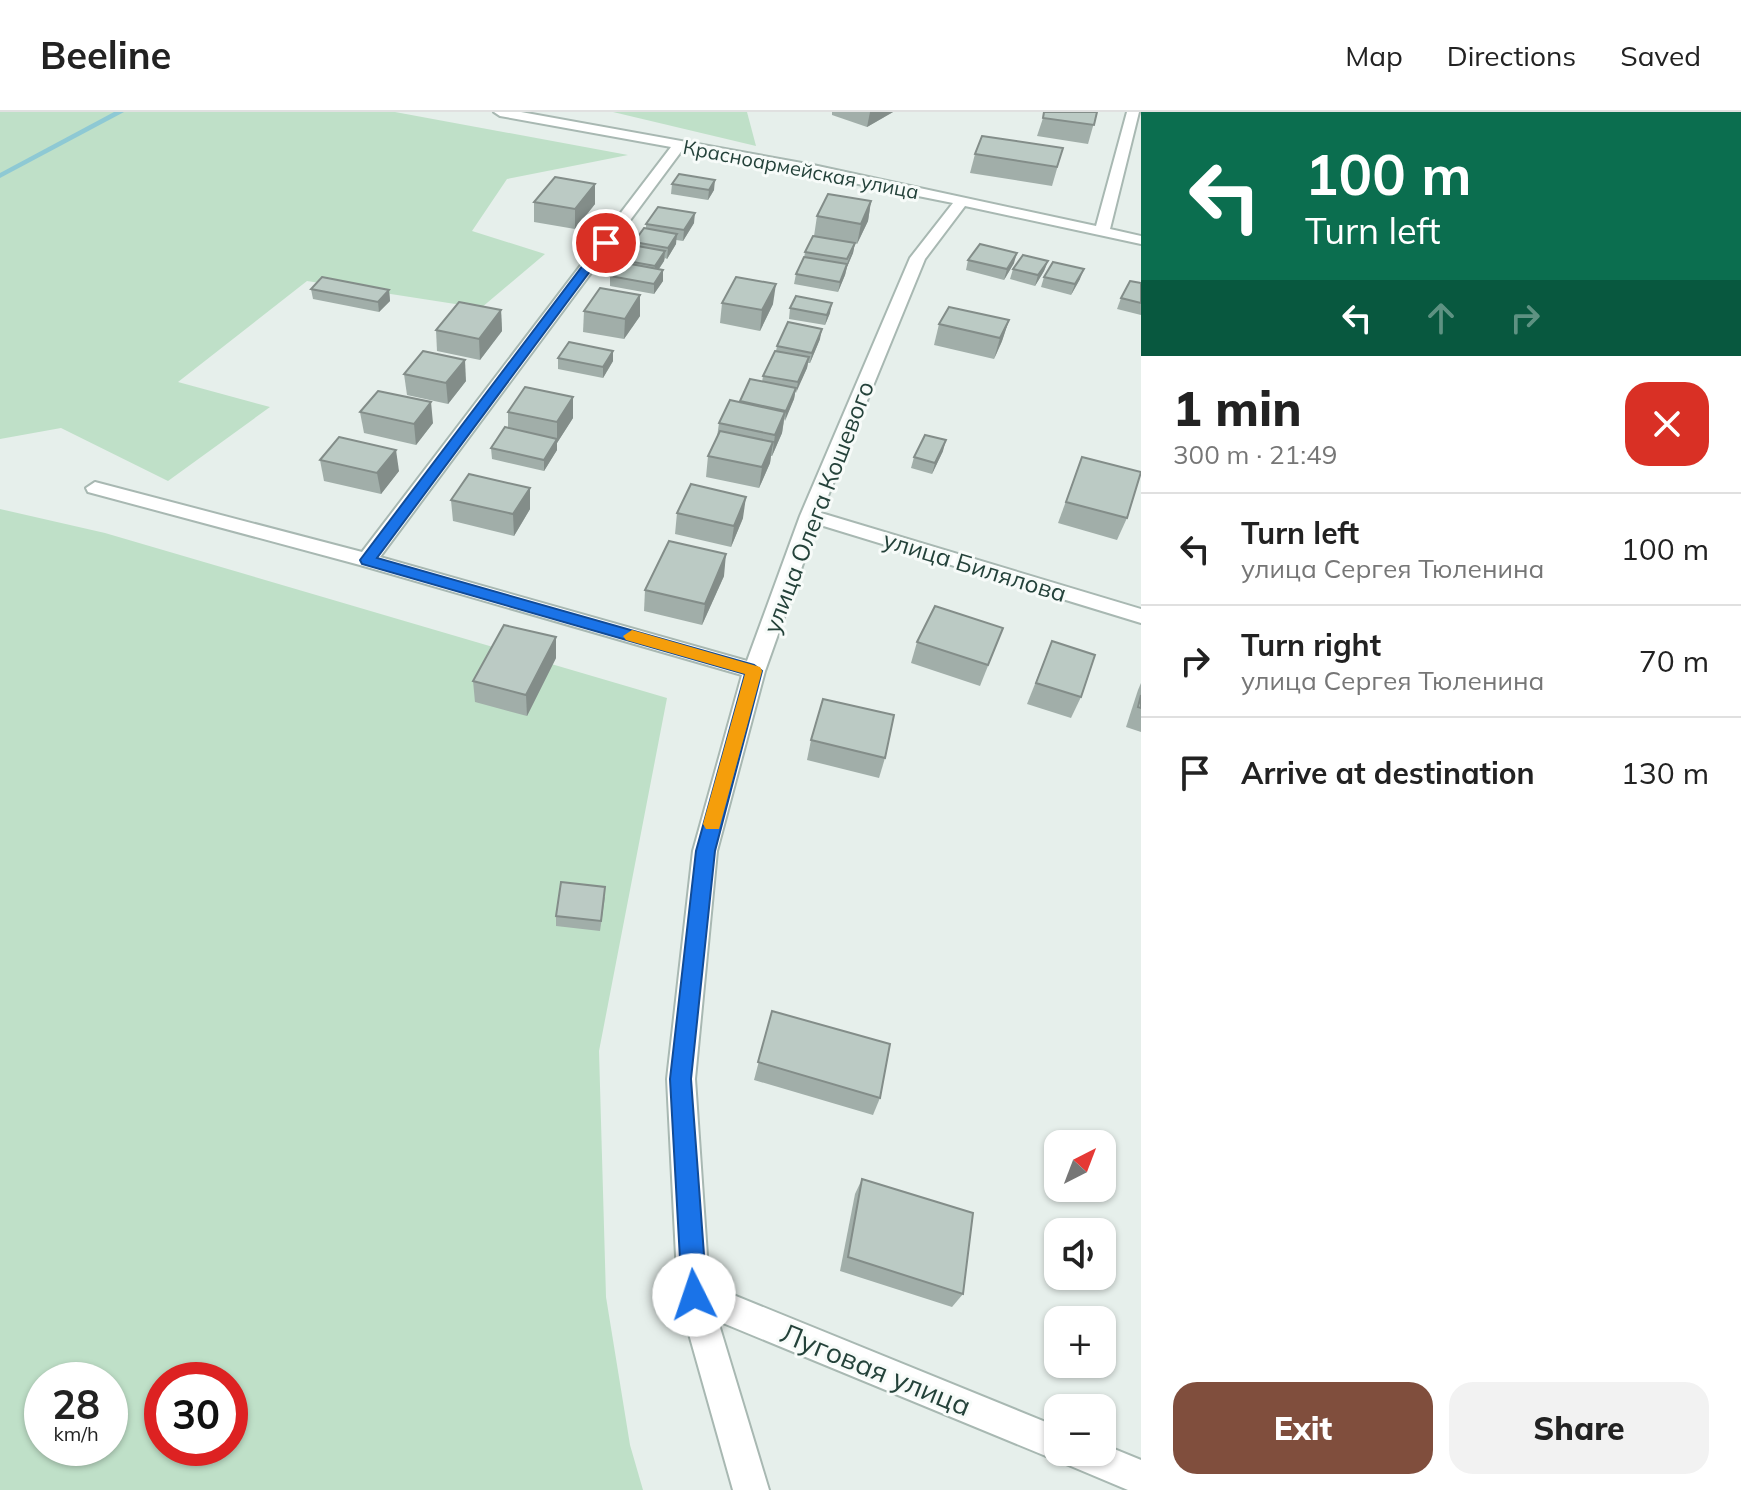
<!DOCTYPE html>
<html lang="en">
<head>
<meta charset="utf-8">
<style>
	body { margin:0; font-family:Mulish,sans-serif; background:#f2f2f2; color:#222; height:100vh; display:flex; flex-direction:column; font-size:30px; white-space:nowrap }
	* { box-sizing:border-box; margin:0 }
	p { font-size:26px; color:#767676 }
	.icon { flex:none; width:44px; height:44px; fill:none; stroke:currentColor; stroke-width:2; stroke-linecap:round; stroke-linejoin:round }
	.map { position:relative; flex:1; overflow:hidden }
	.side { display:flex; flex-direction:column; background:#fff; width:600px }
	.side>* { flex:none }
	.guide { background:#0b6e4f; color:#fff; overflow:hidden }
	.needle { width:52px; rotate:42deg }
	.tools { position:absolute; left:1044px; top:1018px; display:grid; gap:16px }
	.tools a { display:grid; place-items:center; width:72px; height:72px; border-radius:16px; background:#fff; box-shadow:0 2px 6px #0004; font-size:40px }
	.speed { position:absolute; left:24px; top:1250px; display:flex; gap:16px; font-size:40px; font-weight:700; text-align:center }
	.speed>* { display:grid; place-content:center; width:104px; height:104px; border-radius:50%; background:#fff; box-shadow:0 2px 6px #0004; line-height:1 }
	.speed small { font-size:20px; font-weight:400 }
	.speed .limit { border:12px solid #d22; background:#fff; color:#111 }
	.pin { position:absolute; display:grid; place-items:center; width:68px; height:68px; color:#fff; margin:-34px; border:4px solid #fff; border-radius:50%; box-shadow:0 2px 8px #0007 }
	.me { position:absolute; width:88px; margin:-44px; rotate:356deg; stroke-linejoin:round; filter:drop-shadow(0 0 6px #0008) }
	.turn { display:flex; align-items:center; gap:28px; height:168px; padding:0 32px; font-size:36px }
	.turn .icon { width:104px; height:104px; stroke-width:2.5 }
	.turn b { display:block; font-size:56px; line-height:68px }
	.lanes { display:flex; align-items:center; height:76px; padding:0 32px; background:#0003; justify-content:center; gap:40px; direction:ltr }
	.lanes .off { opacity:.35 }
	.round { display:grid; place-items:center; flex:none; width:84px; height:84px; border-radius:24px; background:#f2f2f2 }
	.summary { display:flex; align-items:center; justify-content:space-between; height:136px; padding:0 32px }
	h1 { font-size:48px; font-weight:800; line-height:60px }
	.cta { display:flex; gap:16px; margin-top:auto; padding:16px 32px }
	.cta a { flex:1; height:92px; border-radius:24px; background:#804e3d; color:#fff; font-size:32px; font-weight:800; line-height:92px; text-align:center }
	.cta a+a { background:#f2f2f2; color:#222 }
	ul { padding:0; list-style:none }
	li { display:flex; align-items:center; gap:24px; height:112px; padding:0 32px; border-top:2px solid #e0e0e0 }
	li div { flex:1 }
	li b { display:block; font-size:30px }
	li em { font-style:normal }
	header { display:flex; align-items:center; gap:48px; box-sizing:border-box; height:112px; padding:0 40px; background:#fff; border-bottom:2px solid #e0e0e0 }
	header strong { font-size:38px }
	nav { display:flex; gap:44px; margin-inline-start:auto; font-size:28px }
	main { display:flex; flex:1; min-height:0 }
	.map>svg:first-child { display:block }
</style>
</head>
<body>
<header>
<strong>Beeline</strong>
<nav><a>Map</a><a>Directions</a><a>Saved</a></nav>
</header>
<main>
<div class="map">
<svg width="1141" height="1378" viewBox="0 0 1141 1378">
	<rect width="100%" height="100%" fill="#e6efeb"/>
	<g fill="#bfe0c8" fill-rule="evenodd">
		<path d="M0 0H395L628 43 507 67 472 119 545 142 481 196 307 169 178 270 270 295 168 369 61 316 0 327Z"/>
		<path d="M613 0H747L756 34Z"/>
		<path d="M0 397 105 421 667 586 599 939 606 1185 630 1333 643 1378H0ZM42 1268H110V1336H42ZM162 1268H230V1336H162Z"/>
	</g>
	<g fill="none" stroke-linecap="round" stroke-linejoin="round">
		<path fill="#8ec9d4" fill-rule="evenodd" d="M114 0H124L0 66V61Z"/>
		<defs>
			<path id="minor" d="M494 0H521L813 53 1096 114 1127 0H1139L1110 117 1141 124V132L965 94 925 147 821 401 1141 497V511L817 412 765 559 717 739 695 967 709 1173 1058 1315V1340H1102V1332L1141 1348V1378H1128L1066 1352 1064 1347 1058 1349 718 1209 769 1378H733L678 1183 667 967 693 739 742 563 360 453 88 380 86 376 95 370 362 440 671 35 500 4ZM683 37 953 91 910 146 800 404 747 549 380 445Z"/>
		</defs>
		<use href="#minor" stroke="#a8b8b2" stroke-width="4"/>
		<use href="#minor" fill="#fff" fill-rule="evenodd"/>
	</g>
	<g fill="#a1aea9">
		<path d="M832 0H893L867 15 832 3Z"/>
		<path d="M1097 0 1088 32 1037 24 1043 6Z"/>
		<path d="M1063 36 1052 74 970 61 975 42Z"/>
		<path d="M672 72 714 78 708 88 671 82Z"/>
		<path d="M871 89 868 109 857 132 855 131 853 141 847 155 845 163 838 180 794 172 796 162 804 146 805 140 814 124 817 104Z"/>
		<path d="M534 90 595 92 575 117 534 110Z"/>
		<path d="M694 111 683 129 676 128V132L667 147 665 146 664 149 659 157 663 169 654 182 610 174V164L622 151V148L634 134V130L646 117V112Z"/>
		<path d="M968 148 1014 151 1004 168 966 158Z"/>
		<path d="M1048 149 1044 159 1035 174 1010 167 1013 157Z"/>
		<path d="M1044 165 1080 167 1071 183 1041 175Z"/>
		<path d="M1141 171V203L1117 197 1121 186Z"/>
		<path d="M311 177 389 178 390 189 379 200 313 187Z"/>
		<path d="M640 183V204L624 227 583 220 584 199Z"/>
		<path d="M722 191 773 192 760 219 720 211Z"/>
		<path d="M790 196 830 201 825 213 789 207Z"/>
		<path d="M501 198 502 219 480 248 437 239 436 218Z"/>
		<path d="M1009 208 1002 229 994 247 934 233 939 212Z"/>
		<path d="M820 227 810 251H808L807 256 795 281 794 287 784 309 782 321 772 344H771L770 351 759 376 706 365 708 344 717 325 719 311 762 270 763 264 776 239 777 234Z"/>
		<path d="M613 239V249L603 266 558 257V246Z"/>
		<path d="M404 262 466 269 448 292 407 283Z"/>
		<path d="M360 300 433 311 416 333 364 321Z"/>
		<path d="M508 300 573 306 557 331V338L544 359 492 347 491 336 508 316Z"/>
		<path d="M943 339 932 362 911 356 914 345Z"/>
		<path d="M1082 345 1127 406 1117 428 1058 411Z"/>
		<path d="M320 348 399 359 381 382 324 369Z"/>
		<path d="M530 376V397L514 424 453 409 451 388Z"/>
		<path d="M677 401 743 406 731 435 675 422Z"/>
		<path d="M724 464 702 513 644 499 645 478Z"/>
		<path d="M1003 516 980 574 911 551 917 530Z"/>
		<path d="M1052 529 1081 585 1071 606 1027 592Z"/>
		<path d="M556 546 527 604 475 590 473 569Z"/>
		<path d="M1141 571V620L1126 615 1138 578Z"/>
		<path d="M811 628 885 646 879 666 807 648Z"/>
		<path d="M605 785 600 819 556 814V804Z"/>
		<path d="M772 899 880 986 873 1003 754 968Z"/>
		<path d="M862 1067 963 1182 952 1195 840 1159 855 1082Z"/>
	</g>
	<g fill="#838d89">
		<path d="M870 0H893L867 15Z"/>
		<path d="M715 68 714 78 708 88 709 78Z"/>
		<path d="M595 72V92L575 117V97Z"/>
		<path d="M871 89 868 109 857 132 861 112Z"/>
		<path d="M695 101 694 111 683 129 684 118Z"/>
		<path d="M677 122 676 132 667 147 668 136Z"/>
		<path d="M855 131 853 141 847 155 845 163 838 180 840 170Z"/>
		<path d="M665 139 664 149 654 164 655 154Z"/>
		<path d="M1017 141 1014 151 1004 168 1007 157Z"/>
		<path d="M1048 149 1044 159 1035 174 1038 163Z"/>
		<path d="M1084 157 1080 167 1071 183 1075 172Z"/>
		<path d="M663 158V169L654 182V172Z"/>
		<path d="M776 172 773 192 760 219 762 198Z"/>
		<path d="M389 178 390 189 379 200 378 190Z"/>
		<path d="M640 183V204L624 227 625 207Z"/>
		<path d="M832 191 830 201 825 213 827 203Z"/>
		<path d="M501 198 502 219 480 248 479 227Z"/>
		<path d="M1009 208 1002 229 994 247 1000 226Z"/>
		<path d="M822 217 820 227 810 251 812 241Z"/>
		<path d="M613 239V249L603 266V255Z"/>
		<path d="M809 245 807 256 796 281 798 270Z"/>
		<path d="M465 248 466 269 448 292 446 271Z"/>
		<path d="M796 276 794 287 785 309 786 299Z"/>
		<path d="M573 285V306L557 331V338L544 359V348L557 327V310Z"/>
		<path d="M431 290 433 311 416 333 414 312Z"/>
		<path d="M785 300 782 321 772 344 775 323Z"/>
		<path d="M946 328 943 339 932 362 935 351Z"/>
		<path d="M773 330 770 351 759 376 762 355Z"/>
		<path d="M396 338 399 359 381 382 377 361Z"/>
		<path d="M530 376V397L514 424 513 402Z"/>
		<path d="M746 385 743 406 731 435 734 414Z"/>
		<path d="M726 442 724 464 702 513 705 492Z"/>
		<path d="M556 525V546L527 604 526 583Z"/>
	</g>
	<g fill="#bbcac4" stroke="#838d89" stroke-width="2">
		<path d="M1044 0H1097L1094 13 1043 6Z"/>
		<path d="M982 24 1063 36 1057 55 975 42Z"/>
		<path d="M679 62 715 68 709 78 672 72Z"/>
		<path d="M555 65 595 72 575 97 534 90Z"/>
		<path d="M828 82 871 89 861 112 817 104Z"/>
		<path d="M658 95 695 101 684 118 646 112Z"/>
		<path d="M644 116 677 122 668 136 634 130Z"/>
		<path d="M813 124 855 131 847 147 805 140Z"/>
		<path d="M980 132 1017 141 1007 157 968 148Z"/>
		<path d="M632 133 665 139 655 154 622 148Z"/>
		<path d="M1023 143 1048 149 1038 163 1013 157Z"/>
		<path d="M804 145 847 152 840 170 796 162Z"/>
		<path d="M620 150 663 158 654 172 610 164Z"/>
		<path d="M1053 150 1084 157 1075 172 1044 165Z"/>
		<path d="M322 165 389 178 378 190 311 177Z"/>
		<path d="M736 165 776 172 762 198 722 191Z"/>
		<path d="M1130 169 1141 171V191L1121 186Z"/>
		<path d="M600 176 640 183 625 207 584 199Z"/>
		<path d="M796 184 832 191 827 203 790 196Z"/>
		<path d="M459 190 501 198 479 227 436 218Z"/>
		<path d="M949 195 1009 208 1000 226 939 212Z"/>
		<path d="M788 210 822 217 812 241 777 234Z"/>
		<path d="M569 230 613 239 603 255 558 246Z"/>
		<path d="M423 239 465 248 446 271 404 262Z"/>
		<path d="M775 239 809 245 798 270 763 264Z"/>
		<path d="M750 267 796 276 786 299 740 289Z"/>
		<path d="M525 275 573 285 557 310 508 300Z"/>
		<path d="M378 279 431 290 414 312 360 300Z"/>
		<path d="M730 288 785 300 775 323 719 311Z"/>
		<path d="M505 315 557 327 544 348 491 336Z"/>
		<path d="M720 319 773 330 762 355 708 344Z"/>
		<path d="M925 323 946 328 935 351 914 345Z"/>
		<path d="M339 325 396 338 377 361 320 348Z"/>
		<path d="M1082 345 1141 360 1127 406 1066 390Z"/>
		<path d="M469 362 530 376 513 402 451 388Z"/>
		<path d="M691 372 746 385 734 414 677 401Z"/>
		<path d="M669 429 726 442 705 492 645 478Z"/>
		<path d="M935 494 1003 516 988 553 917 530Z"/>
		<path d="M504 513 556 525 526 583 473 569Z"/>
		<path d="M1052 529 1095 543 1081 585 1036 571Z"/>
		<path d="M1141 583V596L1138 595Z"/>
		<path d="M823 587 894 603 885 646 811 628Z"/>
		<path d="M561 770 605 775 601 809 556 804Z"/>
		<path d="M772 899 890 932 880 986 758 950Z"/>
		<path d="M862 1067 973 1101 963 1182 848 1145Z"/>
	</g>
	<path fill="#1a73e8" stroke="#114b97" stroke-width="2" d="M602 128 611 131 377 446 754 553 762 559 715 739 691 967 707 1183 703 1191 694 1195 686 1191 682 1183 670 967 696 739 745 562 362 452 360 448Z"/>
	<path fill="#f59e0b" d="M632 518 760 555 762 559 719 717H706L703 712 745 562 626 528 623 524Z"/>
	<g text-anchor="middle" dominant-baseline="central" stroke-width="6" stroke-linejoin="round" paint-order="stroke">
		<g font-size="20" fill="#24423a" stroke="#f7fbf9">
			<text transform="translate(801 57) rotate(11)">Красноармейская улица</text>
		</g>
		<g font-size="24" fill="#24423a" stroke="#f7fbf9">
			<text transform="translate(818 395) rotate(-69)">улица Олега Кошевого</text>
			<text transform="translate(975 454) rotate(17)">улица Билялова</text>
		</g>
		<g font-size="28" fill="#24423a" stroke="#f7fbf9">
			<text transform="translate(876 1257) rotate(22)">Луговая улица</text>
		</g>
	</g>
</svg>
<div class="tools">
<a><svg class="needle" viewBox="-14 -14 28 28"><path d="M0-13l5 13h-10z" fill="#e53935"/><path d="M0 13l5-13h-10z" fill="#767676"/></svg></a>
<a><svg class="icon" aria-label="sound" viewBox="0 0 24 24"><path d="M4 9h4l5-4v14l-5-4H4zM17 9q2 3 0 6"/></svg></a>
<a>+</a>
<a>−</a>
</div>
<div class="speed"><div>28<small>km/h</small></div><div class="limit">30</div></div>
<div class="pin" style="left:606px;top:131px;background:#d93025"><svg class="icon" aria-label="arrive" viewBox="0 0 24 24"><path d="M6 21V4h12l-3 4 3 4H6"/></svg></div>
<svg class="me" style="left:694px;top:1183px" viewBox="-20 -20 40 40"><circle r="19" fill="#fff"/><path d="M0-13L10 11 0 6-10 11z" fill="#1a73e8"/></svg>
</div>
<section class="side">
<div class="guide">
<div class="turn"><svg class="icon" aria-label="left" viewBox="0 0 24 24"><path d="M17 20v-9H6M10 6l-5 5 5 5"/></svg><div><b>100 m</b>Turn left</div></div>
<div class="lanes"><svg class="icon" aria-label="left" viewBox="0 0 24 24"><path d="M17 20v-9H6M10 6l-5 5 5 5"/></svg><svg class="icon off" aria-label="ahead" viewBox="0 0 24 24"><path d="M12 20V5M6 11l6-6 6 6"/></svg><svg class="icon off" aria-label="right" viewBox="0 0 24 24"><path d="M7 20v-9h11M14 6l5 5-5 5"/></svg></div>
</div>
<div class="summary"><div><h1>1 min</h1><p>300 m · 21:49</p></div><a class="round" style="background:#d93025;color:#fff"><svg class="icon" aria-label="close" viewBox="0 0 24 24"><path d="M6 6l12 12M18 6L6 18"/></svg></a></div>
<ul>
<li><svg class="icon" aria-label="left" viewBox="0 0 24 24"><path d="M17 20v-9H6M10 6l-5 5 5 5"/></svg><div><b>Turn left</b><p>улица Сергея Тюленина</p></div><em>100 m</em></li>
<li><svg class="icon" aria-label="right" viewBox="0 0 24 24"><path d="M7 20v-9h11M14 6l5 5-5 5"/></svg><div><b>Turn right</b><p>улица Сергея Тюленина</p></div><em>70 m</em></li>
<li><svg class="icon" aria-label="arrive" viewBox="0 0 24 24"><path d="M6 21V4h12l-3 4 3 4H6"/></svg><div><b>Arrive at destination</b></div><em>130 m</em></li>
</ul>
<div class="cta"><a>Exit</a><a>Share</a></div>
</section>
</main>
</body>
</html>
